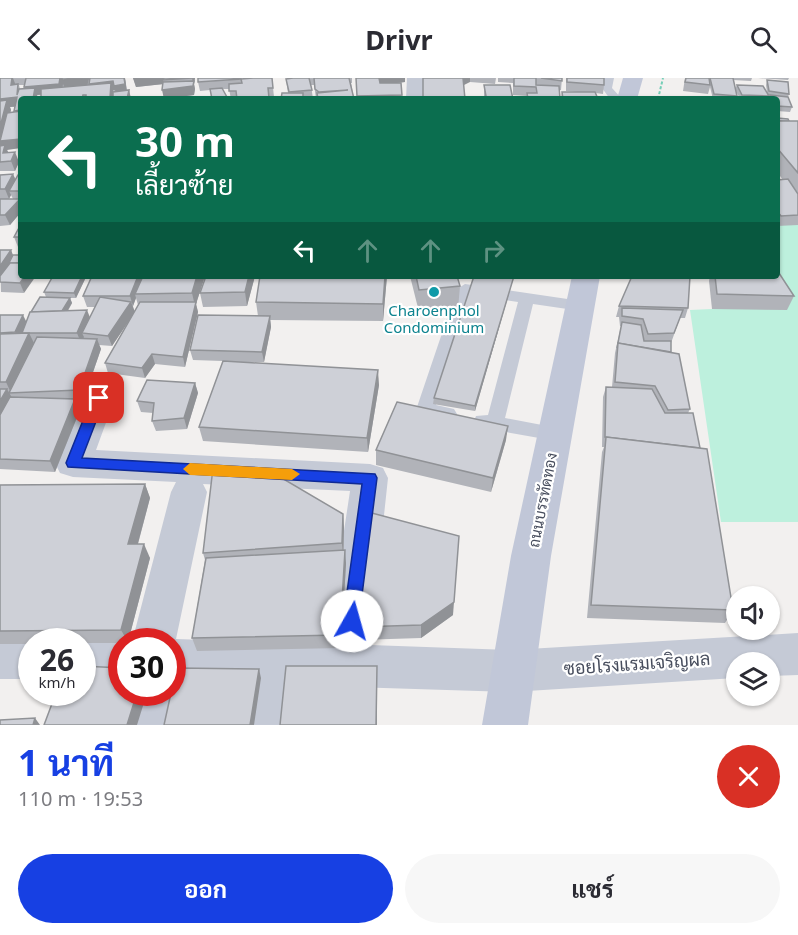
<!DOCTYPE html>
<html lang="th">
<head>
<meta charset="utf-8">
<style>
	body { margin:0; font-family:"Noto Sans",Sarabun,sans-serif; background:#f7f7f7; color:#2b2b33; height:100vh; display:flex; flex-direction:column; font-size:22px; white-space:nowrap }
	* { box-sizing:border-box; margin:0 }
	p { font-size:20px; color:#7c7c81 }
	.icon { flex:none; width:33px; height:33px; fill:none; stroke:currentColor; stroke-width:2; stroke-linecap:round; stroke-linejoin:round }
	.map { position:relative; height:647px; overflow:hidden }
	.details { display:flex; flex-direction:column; background:#fff; flex:1 }
	.details>* { flex:none }
	.guide { position:absolute; left:18px; top:18px; width:762px; height:183px; border-radius:6px; box-shadow:0 2px 4px #0004; background:#0b6e4f; color:#fff; overflow:hidden }
	.tools { position:absolute; left:726px; top:508px; display:grid; gap:12px }
	.tools a { display:grid; place-items:center; width:54px; height:54px; border-radius:50%; background:#fff; box-shadow:0 2px 4px #0004; font-size:30px }
	.speed { position:absolute; left:18px; top:550px; display:flex; gap:12px; font-size:30px; font-weight:700; text-align:center }
	.speed>* { display:grid; place-content:center; width:78px; height:78px; border-radius:50%; background:#fff; box-shadow:0 2px 4px #0004; line-height:1 }
	.speed small { font-size:15px; font-weight:400 }
	.speed .limit { border:9px solid #d22; background:#fff; color:#111 }
	.pin { position:absolute; display:grid; place-items:center; width:51px; height:51px; color:#fff; margin:-26px; border-radius:12px; box-shadow:0 3px 9px #0006 }
	.me { position:absolute; width:66px; margin:-33px; rotate:7deg; stroke-linejoin:round; filter:drop-shadow(0 0 4px #0008) }
	.turn { display:flex; align-items:center; gap:21px; height:126px; padding:0 18px; font-size:27px }
	.turn .icon { width:78px; height:78px; stroke-width:2.5 }
	.turn b { display:block; font-size:42px; line-height:51px }
	.lanes { display:flex; align-items:center; height:57px; padding:0 18px; background:#0003; justify-content:center; gap:30px; direction:ltr }
	.lanes .off { opacity:.35 }
	.round { display:grid; place-items:center; flex:none; width:63px; height:63px; border-radius:32px; background:#f7f7f7 }
	.head { display:flex; align-items:center; justify-content:space-between; height:102px; padding:0 18px }
	h1 { font-size:36px; font-weight:700; line-height:45px; color:#1740e3 }
	.cta { display:flex; gap:12px; margin-top:auto; padding:12px 18px }
	.cta a { flex:1; height:69px; border-radius:36px; background:#1740e3; color:#fff; font-size:24px; font-weight:700; line-height:69px; text-align:center }
	.cta a+a { background:#f7f7f7; color:#2b2b33 }
	header { display:flex; justify-content:space-between; align-items:center; height:78px; padding:0 18px; background:#fff; font-size:27px; font-weight:700 }
	.map>svg:first-child { display:block }
</style>
</head>
<body>
<header><svg class="icon" aria-label="back" viewBox="0 0 24 24"><path d="M15 5l-7 7 7 7"/></svg>Drivr<svg class="icon" aria-label="search" viewBox="0 0 24 24"><circle cx="10" cy="10" r="6"/><path d="M15 15l6 6"/></svg></header>
<div class="map">
<svg width="798" height="647" viewBox="0 0 798 647">
	<rect width="100%" height="100%" fill="#f2f0ef"/>
	<path fill="#bdf0dd" d="M777 146 798 147V444H721L690 232 712 231 777 198Z"/>
	<g fill="none" stroke-linecap="round" stroke-linejoin="round">
		<path stroke="#75ceb7" stroke-width="2" stroke-dasharray="3 2" stroke-linecap="butt" d="M658 21 663 0"/>
		<g fill="#c5cad6" fill-rule="evenodd">
			<path d="M604 0H614L612 10 622 21H610L602 10Z"/>
			<path d="M465 206 581 223 589 228 581 233 533 226 505 340 563 351 565 356 563 361 556 363 483 350 476 348 474 343 476 338 488 337 518 224 471 217 436 327 454 331 457 336 454 341 448 343 419 337 416 332 457 211Z"/>
		</g>
		<g fill="#c5cad6" fill-rule="evenodd">
			<path d="M407 0H427L426 21H406Z"/>
			<path d="M99 308 111 312 115 320 96 372 370 386 383 390 388 400 370 567 511 572 798 555V597L770 598V585H736V600L511 614 352 609 346 611 299 607 295 647H249L254 606 181 603 186 615 179 647H133L140 615H172V564H132L171 414 176 404 73 399 60 395 55 385 83 320 87 312ZM203 406 350 413 327 566 176 561 207 414Z"/>
			<path d="M0 559H32L44 564H32V601H0Z"/>
			<path d="M82 560 122 561 129 564H122V603L82 602V564H72Z"/>
		</g>
		<g fill="#c1c7d8" fill-rule="evenodd">
			<path d="M623 0H643L637 21H617Z"/>
			<path d="M572 198H600L551 478 528 647H482L511 478Z"/>
		</g>
	</g>
	<g fill="#b1b3b9" fill-rule="evenodd">
		<path d="M0 0H125L127 12H129L131 21H113L37 17 38 19 7 72 9 75 19 84 15 93H0ZM19 7H24L25 11H20ZM10 29H15L14 34 10 35 11 32Z"/>
		<path d="M133 0H163L164 4V0H195L194 6 195 11 194 17 164 21 163 6 136 9Z"/>
		<path d="M244 0H272L274 19H269V21H231L229 11H223L212 21 210 12 200 13 198 4 244 1Z"/>
		<path d="M293 0H352V5H351L354 21H317L316 20 314 7H311L313 21H281L288 15 286 1Z"/>
		<path d="M356 0 405 4 397 5H401L402 19 406 21H357Z"/>
		<path d="M470 0H496L495 6 470 4Z"/>
		<path d="M498 0H562L561 12H559L560 21H527V18L513 17V5L498 4Z"/>
		<path d="M566 0H604V7L603 16 596 15 598 21H561L562 14H577L566 13Z"/>
		<path d="M685 0H752L751 3 733 2 735 11 737 7 767 14 766 7 767 2 789 16 788 19 792 29 790 34 777 33V21H769L770 18H769L768 21H740L736 13 737 18 736 21H713L710 9 708 16 683 13Z"/>
		<path d="M758 0H789L788 2Z"/>
		<path d="M484 7 513 21 484 19Z"/>
		<path d="M777 40 789 43H798V147L777 148V102H783L777 94Z"/>
		<path d="M13 96 16 102 21 97V134L10 147 0 148V121H13L11 117 9 121H0V97Z"/>
		<path d="M21 146V169H18L14 159Z"/>
		<path d="M0 172H11L24 215 1 214Z"/>
		<path d="M92 198H205L196 226 198 234 185 289 155 286 145 300 108 295 105 285 130 241 112 268 99 267 101 271 83 323H76L80 332 55 394 0 391V237L26 244 46 219 44 214 86 199 76 220H68H70L72 225 68 233 90 239 95 229H87L83 218ZM136 220 138 227 134 234 133 228Z"/>
		<path d="M206 198H255L247 228 203 229 200 215Z"/>
		<path d="M260 198H387L383 243 270 242 271 249 264 284H241L379 307 368 374 203 363 199 349 223 283 193 282 190 272 258 238 256 224Z"/>
		<path d="M410 198H457L460 208 458 231 419 234Z"/>
		<path d="M474 198H514L475 333 433 326 434 320Z"/>
		<path d="M710 198H777L794 218 787 232 712 231 709 203Z"/>
		<path d="M619 228 688 230 685 240H680L671 265V274L690 331 688 335 733 532 725 545 587 540 602 374 604 369H602L603 319 606 309H612L615 275 621 248H620L619 239H616Z"/>
		<path d="M195 305 198 315 187 351 156 353 152 343 153 335 141 334 137 323Z"/>
		<path d="M506 362 491 414 376 387V372Z"/>
		<path d="M145 406 150 420 138 466 150 480 128 564H122V565H82V564H32V566H0V407Z"/>
		<path d="M343 436 344 450V472L346 486 341 570 197 573 192 560 205 482 203 475Z"/>
		<path d="M453 537 421 560 359 562 358 549Z"/>
	</g>
	<g fill="#909296">
		<path d="M12 0H13L16 8 11 7Z"/>
		<path d="M60 0H114L90 5 89 1 87 9 65 11 63 6 62 14 37 17 38 21H33L27 18 24 9Z"/>
		<path d="M125 0 127 15 116 16 115 12H113V21H100L89 6Z"/>
		<path d="M133 0H163L164 6 136 9Z"/>
		<path d="M192 0H195L194 6 195 11 194 17 164 21 162 12 193 5Z"/>
		<path d="M379 0H405V4L379 7Z"/>
		<path d="M463 0H470V4L462 8Z"/>
		<path d="M129 12 131 21H127Z"/>
		<path d="M17 19 20 28 10 29 11 32 2 63 21 61V70L7 72 9 76 7 84 3 75 0 72V21Z"/>
		<path d="M15 74 19 84 15 93 11 83Z"/>
		<path d="M13 96 17 106 9 113 11 117 9 121 5 111Z"/>
		<path d="M20 121 21 123V134L10 147 5 137Z"/>
		<path d="M11 172 15 182 0 204V188Z"/>
		<path d="M25 198H36L24 215 20 205Z"/>
		<path d="M82 198H85L86 199 76 220 74 215Z"/>
		<path d="M138 198H145L135 216 136 220 133 228 130 218Z"/>
		<path d="M197 198H205L196 226 198 234 185 289 183 279 195 228 192 215Z"/>
		<path d="M249 198H255L247 228 245 214Z"/>
		<path d="M385 198H387L383 243V226Z"/>
		<path d="M514 198 475 333V328Z"/>
		<path d="M70 220 72 225 62 242 60 237Z"/>
		<path d="M131 224 135 234 112 268 108 258Z"/>
		<path d="M87 232 91 242 82 255 84 259 81 265 77 255Z"/>
		<path d="M23 237 28 247 20 264 15 254Z"/>
		<path d="M270 238 271 249 264 284 262 274Z"/>
		<path d="M29 255 36 269 11 315 6 304Z"/>
		<path d="M97 261 101 271 83 323 79 312Z"/>
		<path d="M152 276 155 286 145 300 142 290Z"/>
		<path d="M378 292 379 307 368 374 367 360Z"/>
		<path d="M195 305 198 315 187 351 184 340Z"/>
		<path d="M7 311 15 325 0 351V323Z"/>
		<path d="M75 321 80 332 55 394 50 383Z"/>
		<path d="M508 348 506 362 491 414 493 400Z"/>
		<path d="M145 406 150 420 134 480 128 466Z"/>
		<path d="M343 436 344 450 343 479 342 465Z"/>
		<path d="M144 466 150 480 128 564 121 552Z"/>
		<path d="M345 472 346 486 341 570 340 557Z"/>
		<path d="M454 524 453 537 421 560V547Z"/>
		<path d="M377 588V647H376Z"/>
		<path d="M259 591 261 600 254 647H250Z"/>
		<path d="M137 615H147L137 647H127Z"/>
		<path d="M35 640 40 647H33Z"/>
	</g>
	<g fill="#ced0d7" stroke="#909296" stroke-width="1.5">
		<path d="M0 0H12L11 7 18 6 17 17 19 11 35 10 33 21H21V32L14 33 17 19 0 21Z"/>
		<path d="M26 0H60L59 6 24 9Z"/>
		<path d="M62 0H85L62 2Z"/>
		<path d="M90 0H124L125 6 114 8 113 3 89 6Z"/>
		<path d="M164 0H192L163 2Z"/>
		<path d="M198 0H241V1L198 4Z"/>
		<path d="M253 0H272L273 10H268L269 20 237 21 236 13H229V6L242 5 241 1Z"/>
		<path d="M293 0H309L312 12 289 14 286 1Z"/>
		<path d="M314 0H349L354 21H318L317 15 348 12 319 14 315 11Z"/>
		<path d="M356 0H379L380 5H401L402 17 357 18Z"/>
		<path d="M423 0H463L465 21H423Z"/>
		<path d="M514 0H536V7L559 8 560 21H528L527 15H537L536 9 514 8Z"/>
		<path d="M541 0H562V3Z"/>
		<path d="M567 0H604V7L567 4Z"/>
		<path d="M686 0H709L710 7 685 4Z"/>
		<path d="M710 0H733L737 18 714 16Z"/>
		<path d="M767 2 788 4 789 16 769 13Z"/>
		<path d="M194 3 193 8 162 12 163 4Z"/>
		<path d="M111 5 110 20 86 21V17H83L82 21H64V19L57 20V21H41V11Z"/>
		<path d="M484 7H510L513 21H481L486 18Z"/>
		<path d="M737 7 763 8 769 18 742 17Z"/>
		<path d="M222 10 228 21H210H212L210 11Z"/>
		<path d="M129 12 127 21H113V14Z"/>
		<path d="M562 14H595L598 21H563Z"/>
		<path d="M282 15H303V21H281Z"/>
		<path d="M770 17 788 19 792 29 777 28V21H771Z"/>
		<path d="M405 19 406 21H358Z"/>
		<path d="M7 22 0 49V23Z"/>
		<path d="M21 33V61L0 63 7 35Z"/>
		<path d="M777 40 788 41 789 43H777Z"/>
		<path d="M777 43H798V95L777 70Z"/>
		<path d="M5 67 3 75 15 74 11 83 0 84V68Z"/>
		<path d="M13 96 5 111H0V97Z"/>
		<path d="M18 97H21V113H9Z"/>
		<path d="M788 101 798 116V137L781 138 777 133V102Z"/>
		<path d="M0 121H20L5 137H0Z"/>
		<path d="M21 146V159H14Z"/>
		<path d="M0 172H11L0 188Z"/>
		<path d="M13 177H21V185H10L8 187Z"/>
		<path d="M10 185H21V198H25L20 205 0 204V198Z"/>
		<path d="M777 192 794 218 717 216 715 198H777Z"/>
		<path d="M53 198H82L74 215 44 214Z"/>
		<path d="M92 198H138L130 218H83Z"/>
		<path d="M143 198H197L192 215 135 216Z"/>
		<path d="M206 198H249L245 214 200 215Z"/>
		<path d="M260 198H385L383 226 256 224Z"/>
		<path d="M416 198H457L460 208 419 212Z"/>
		<path d="M474 198H514L475 328 434 320Z"/>
		<path d="M632 198H690L688 230 619 228Z"/>
		<path d="M40 219 70 220 62 233 31 234Z"/>
		<path d="M100 219 131 224 108 258 82 255Z"/>
		<path d="M140 224H196L183 279 152 276 142 290 105 285Z"/>
		<path d="M622 230 683 232 674 255 648 256 643 241 622 238Z"/>
		<path d="M87 232 77 255H22L30 234Z"/>
		<path d="M0 237H23L15 254 0 255Z"/>
		<path d="M198 237 270 238 262 274 190 272Z"/>
		<path d="M622 244 641 247 644 263H671V274L618 265 617 270Z"/>
		<path d="M29 255 6 304H0V256Z"/>
		<path d="M37 259 97 261 79 312 9 315Z"/>
		<path d="M618 265 679 276 690 331 668 332 655 308 615 304Z"/>
		<path d="M223 283 378 292 367 360 199 349Z"/>
		<path d="M147 302 195 305 184 340 152 343 154 325 137 323Z"/>
		<path d="M606 309 652 311 665 335H693L700 370 605 359Z"/>
		<path d="M0 311H7L0 323Z"/>
		<path d="M10 319 75 321 50 383 0 381V337Z"/>
		<path d="M397 324 508 348 493 400 376 372Z"/>
		<path d="M606 359 707 371 733 532 591 527Z"/>
		<path d="M213 390 275 396 343 436 342 465 203 475Z"/>
		<path d="M145 406 128 466H144L121 552 0 553V407Z"/>
		<path d="M368 434 459 458 454 524 421 547 358 549Z"/>
		<path d="M345 472 340 557 192 560 206 480Z"/>
		<path d="M82 588 122 590V615H137L127 647H44L56 615H82Z"/>
		<path d="M286 588H377L376 647H280Z"/>
		<path d="M177 590 259 591 250 647H164L171 615H172V609Z"/>
		<path d="M35 640 33 647H0V642Z"/>
	</g>
	<path fill="#1740e3" stroke="#0f2a94" stroke-width="1.5" d="M99 315 105 320 82 380 375 396 377 400 358 548 352 551 346 548 343 543 362 406 68 389 66 385 92 320Z"/>
	<path fill="#f59e0b" d="M190 385 292 391 300 396 292 402 190 397 183 391Z"/>
	<circle fill="#0f9aa8" stroke="#fff" stroke-width="2" cx="434" cy="214" r="6"/>
	<g text-anchor="middle" dominant-baseline="central" stroke-width="4.5" stroke-linejoin="round" paint-order="stroke">
		<g font-size="15" fill="#0d838f" stroke="#fff">
			<text x="434" y="232">Charoenphol<tspan x="434" dy="17">Condominium</tspan></text>
		</g>
		<g font-size="15" fill="#474d5d" stroke="#fff">
			<text transform="translate(542 422) rotate(-79)">ถนนบรรทัดทอง</text>
		</g>
		<g font-size="18" fill="#474d5d" stroke="#fff">
			<text transform="translate(637 585) rotate(-4)">ซอยโรงแรมเจริญผล</text>
		</g>
	</g>
</svg>
<div class="tools">
<a><svg class="icon" aria-label="sound" viewBox="0 0 24 24"><path d="M4 9h4l5-4v14l-5-4H4zM17 9q2 3 0 6"/></svg></a>
<a><svg class="icon" aria-label="layers" viewBox="0 0 24 24"><path d="M12 4l9 5-9 5-9-5zM3 14l9 5 9-5"/></svg></a>
</div>
<div class="speed"><div>26<small>km/h</small></div><div class="limit">30</div></div>
<div class="pin" style="left:99px;top:320px;background:#d93025"><svg class="icon" aria-label="arrive" viewBox="0 0 24 24"><path d="M6 21V4h12l-3 4 3 4H6"/></svg></div>
<svg class="me" style="left:352px;top:543px" viewBox="-20 -20 40 40"><circle r="19" fill="#fff"/><path d="M0-13L10 11 0 6-10 11z" fill="#1740e3"/></svg>
<div class="guide">
<div class="turn"><svg class="icon" aria-label="left" viewBox="0 0 24 24"><path d="M17 20v-9H6M10 6l-5 5 5 5"/></svg><div><b>30 m</b>เลี้ยวซ้าย</div></div>
<div class="lanes"><svg class="icon" aria-label="left" viewBox="0 0 24 24"><path d="M17 20v-9H6M10 6l-5 5 5 5"/></svg><svg class="icon off" aria-label="ahead" viewBox="0 0 24 24"><path d="M12 20V5M6 11l6-6 6 6"/></svg><svg class="icon off" aria-label="ahead" viewBox="0 0 24 24"><path d="M12 20V5M6 11l6-6 6 6"/></svg><svg class="icon off" aria-label="right" viewBox="0 0 24 24"><path d="M7 20v-9h11M14 6l5 5-5 5"/></svg></div>
</div>
</div>
<section class="details">
<div class="head"><div><h1>1 นาที</h1><p>110 m · 19:53</p></div><a class="round" style="background:#d93025;color:#fff"><svg class="icon" aria-label="close" viewBox="0 0 24 24"><path d="M6 6l12 12M18 6L6 18"/></svg></a></div>
<div class="cta"><a>ออก</a><a>แชร์</a></div>
</section>
</body>
</html>
